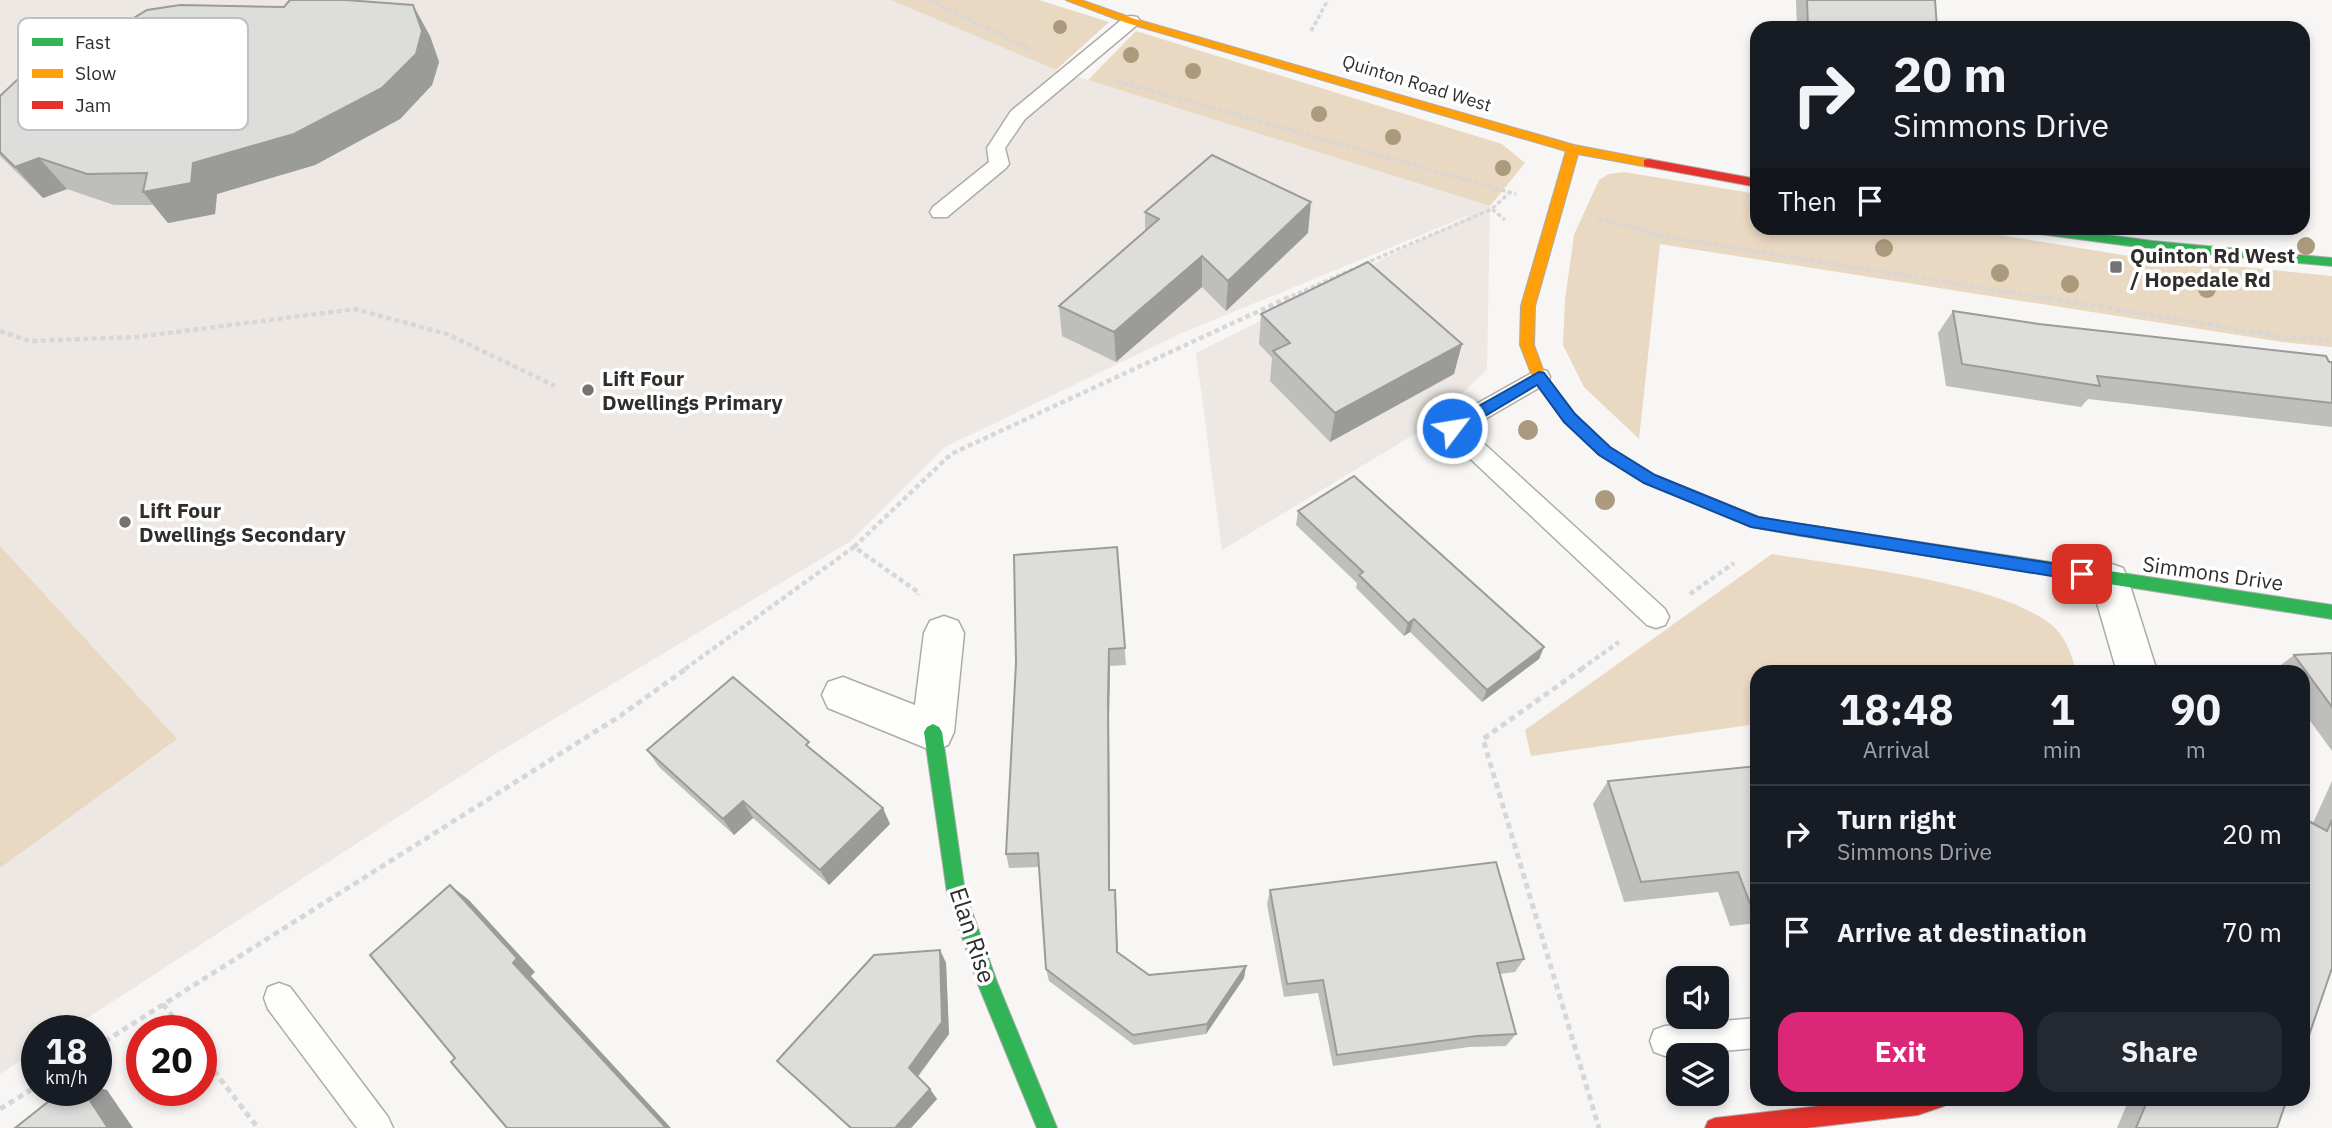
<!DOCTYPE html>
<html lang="en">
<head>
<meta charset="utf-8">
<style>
	body { margin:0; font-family:"IBM Plex Sans",sans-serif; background:#242831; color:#f1f3f6; height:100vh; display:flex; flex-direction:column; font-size:26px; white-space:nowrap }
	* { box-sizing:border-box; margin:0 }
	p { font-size:23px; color:#9ea1a6 }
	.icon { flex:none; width:38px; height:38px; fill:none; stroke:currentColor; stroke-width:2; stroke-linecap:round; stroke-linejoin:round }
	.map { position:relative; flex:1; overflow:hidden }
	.panel { position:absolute; left:1750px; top:665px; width:560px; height:441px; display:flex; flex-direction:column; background:#171b24; border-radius:21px; box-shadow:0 4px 10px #0003 }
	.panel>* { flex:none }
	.guide { position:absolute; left:1750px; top:21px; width:560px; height:214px; border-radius:21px; box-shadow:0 4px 10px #0003; background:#171b24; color:#f1f3f6; overflow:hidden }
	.fabs { position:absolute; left:1666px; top:966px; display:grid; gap:14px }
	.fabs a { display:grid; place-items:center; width:63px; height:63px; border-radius:14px; background:#171b24; box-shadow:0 4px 10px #0003; font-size:35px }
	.speed { position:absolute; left:21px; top:1015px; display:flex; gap:14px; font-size:35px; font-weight:700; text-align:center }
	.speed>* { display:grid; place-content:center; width:91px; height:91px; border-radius:50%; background:#171b24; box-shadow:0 4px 10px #0003; line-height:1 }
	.speed small { font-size:18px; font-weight:400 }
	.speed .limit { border:10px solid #d22; background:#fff; color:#111 }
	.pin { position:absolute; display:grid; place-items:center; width:60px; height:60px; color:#fff; margin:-30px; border-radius:14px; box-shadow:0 4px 10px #0006 }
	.me { position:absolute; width:77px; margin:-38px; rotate:59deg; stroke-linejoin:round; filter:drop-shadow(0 0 5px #0008) }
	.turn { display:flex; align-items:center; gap:24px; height:147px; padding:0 28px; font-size:32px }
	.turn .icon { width:91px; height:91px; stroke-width:2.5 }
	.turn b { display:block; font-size:49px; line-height:60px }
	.then { display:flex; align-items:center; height:66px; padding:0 28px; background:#0003; gap:14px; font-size:26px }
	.eta { display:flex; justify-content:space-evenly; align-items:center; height:119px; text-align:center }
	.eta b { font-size:42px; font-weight:700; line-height:49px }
	.action { display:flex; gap:14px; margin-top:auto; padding:14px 28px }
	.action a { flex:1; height:80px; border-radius:21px; background:#db2777; color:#fff; font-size:28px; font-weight:700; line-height:80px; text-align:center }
	.action a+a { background:#242831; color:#f1f3f6 }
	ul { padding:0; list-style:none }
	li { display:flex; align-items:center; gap:21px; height:98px; padding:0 28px; border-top:2px solid #363941 }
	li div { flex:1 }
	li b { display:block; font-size:26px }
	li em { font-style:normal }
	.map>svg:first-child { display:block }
</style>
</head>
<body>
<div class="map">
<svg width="2332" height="1128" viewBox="0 0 2332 1128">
	<rect width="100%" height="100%" fill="#f7f6f4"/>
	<path fill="#ede8e3" d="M0 0H891L1056 70 1490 206 1487 370 1425 428 1222 550 1196 353 1477 212 1182 333 945 447 851 541 492 756 67 1031H37V1050L0 1074Z"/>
	<g fill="#e9d8c2">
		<path d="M891 0H1039L1109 22 1056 70Z"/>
		<path d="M1136 31 1502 144 1525 163 1490 206 1088 80Z"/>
		<path d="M1624 172 1757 194V228H1956L2123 255 2332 276V347L2282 342 1660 244 1639 439 1584 387 1563 345 1565 300 1574 235 1599 180 1609 174Z"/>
		<path d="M0 546 177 739 0 868Z"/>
		<path d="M1772 554C1841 566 2008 582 2056 629 2066 639 2073 658 2076 672H1757V724L1531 756 1525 730Z"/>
	</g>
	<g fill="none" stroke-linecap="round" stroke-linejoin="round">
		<defs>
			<g id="lane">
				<path d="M1131 16 1137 17 1140 21 1137 25 1025 119 1005 148 1009 164 1006 168 947 217H933L930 212 933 207 989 162 987 148 1011 111 1125 17Z"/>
				<path d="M1539 369 1547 371 1550 377 1547 383 1468 429 1665 609 1669 617 1665 625 1656 628 1647 625 1444 434 1441 428 1444 422Z"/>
				<path d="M279 983 290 987 388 1117 393 1128H357L268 1009 264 998 268 987Z"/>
				<path d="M1757 1018V1048L1665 1056 1654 1052 1650 1041 1654 1030 1665 1026Z"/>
			</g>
			<g id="street">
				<path d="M2109 563 2123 568 2128 579 2155 665 2154 672H2114L2115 665 2090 579 2095 568Z"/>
				<path d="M944 616 958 621 964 633 954 732 948 745 933 751 828 708 822 695 828 682 843 677 915 705 924 633 930 621Z"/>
			</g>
			<g id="fast">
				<path d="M2019 228H2054L2153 241 2332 258V266L2153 249 2025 232Z"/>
				<path d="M1801 524 2332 605V619L1801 536 1796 534 1793 530 1796 526Z"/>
				<path d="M933 724 939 727 942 732 965 892 997 982 1057 1128H1037L977 982 947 892 924 732 927 727Z"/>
			</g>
			<path id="slow" d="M1066 0H1081L1135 19 1574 145 1652 160V166L1648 167 1578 154 1535 306 1534 345 1545 375 1575 414 1609 447 1655 475 1759 517 1806 526 1809 530 1806 534 1801 536 1752 527 1645 483 1599 455 1565 422 1534 381 1520 345 1521 306 1566 151 1127 23Z"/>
			<g id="jam">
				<path d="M1648 159 1757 179V187L1644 166V160Z"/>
				<path d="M1880 1099H1947L1944 1106 1918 1115 1806 1128H1705L1708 1121 1715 1118Z"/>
			</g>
		</defs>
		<use href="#lane" stroke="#adacab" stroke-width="3"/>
		<use href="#street" stroke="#adacab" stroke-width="3"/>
		<use href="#fast" stroke="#adacab" stroke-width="2"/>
		<use href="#slow" stroke="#adacab" stroke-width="2"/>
		<use href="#jam" stroke="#adacab" stroke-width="2"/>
		<g stroke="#d8d7d7" stroke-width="3.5" stroke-dasharray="4.5 2.5" stroke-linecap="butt">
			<path d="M929 0 1036 52"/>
			<path d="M1311 31 1328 0"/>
			<path d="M1117 81 1516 194"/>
			<path d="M1492 209 1505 220"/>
			<path d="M1598 218 1667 237 2051 299"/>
			<path d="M1364 264 1492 209 1509 193"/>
			<path d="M1285 299 1353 269"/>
		</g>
		<g stroke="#d8d7d7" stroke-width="4.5" stroke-dasharray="5 3.5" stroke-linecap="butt">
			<path d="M2040 297 2286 337 2332 340"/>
			<path d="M0 331 29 341 137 337 355 309 447 334 555 386"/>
			<path d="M854 547 951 454 1289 297"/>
			<path d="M1690 594 1734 563"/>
			<path d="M685 669 854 547 918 592V595"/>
			<path d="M1581 669 1619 642"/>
		</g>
		<g stroke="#d8d7d7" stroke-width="5" stroke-dasharray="6 4.5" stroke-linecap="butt">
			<path d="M1583 668 1483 739 1599 1128"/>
			<path d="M163 1004 184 1031"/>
			<path d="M96 1047 620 716 687 668"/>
			<path d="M201 1054 258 1128"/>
			<path d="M0 1109 37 1086"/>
		</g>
		<use href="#lane" fill="#fefefd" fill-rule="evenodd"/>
		<use href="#street" fill="#fefefd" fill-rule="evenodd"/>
		<use href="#fast" fill="#30b455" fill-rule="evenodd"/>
		<use href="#slow" fill="#ff9f0a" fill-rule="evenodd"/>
		<use href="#jam" fill="#e5322d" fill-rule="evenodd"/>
	</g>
	<g fill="#ab9a7d">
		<circle cx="1060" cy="27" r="7"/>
		<circle cx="1131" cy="55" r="8"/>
		<circle cx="1193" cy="71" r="8"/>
		<circle cx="1319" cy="114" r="8"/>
		<circle cx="1393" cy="137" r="8"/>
		<circle cx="1503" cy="168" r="8"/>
		<circle cx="2306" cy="246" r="9"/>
		<circle cx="1884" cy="248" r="9"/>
		<circle cx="2000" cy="273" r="9"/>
		<circle cx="2070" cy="284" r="9"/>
		<circle cx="2207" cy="289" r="9"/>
		<circle cx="1528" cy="430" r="10"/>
		<circle cx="1605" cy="500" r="10"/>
	</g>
	<g fill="#bebebc">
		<path d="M1796 0H1935L1937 28H1797Z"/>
		<path d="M430 36 439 62 432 85 400 119 315 165 217 194 215 214 168 223 153 205H114L67 189 43 198 0 156V96L52 67Z"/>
		<path d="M1145 212 1308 233 1226 311 1202 287 1116 362 1062 336 1059 306 1145 231Z"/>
		<path d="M1953 311 2039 324 2332 362V427L2088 399 2081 407 1946 386 1938 333Z"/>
		<path d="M1261 314 1454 374 1330 442 1270 381 1272 358 1259 344Z"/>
		<path d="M1298 511 1544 647 1539 659 1482 702 1410 632 1404 636 1356 588 1357 583 1296 525Z"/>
		<path d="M1117 547 1126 665 1110 666 1109 716 1110 890H1115L1118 952 1149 975 1246 966 1244 978 1206 1034 1134 1045 1049 981 1046 969 1039 867 1009 868 1006 854Z"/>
		<path d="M2332 653V751L2303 711V672H2275L2274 670 2294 655Z"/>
		<path d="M647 750 813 751 890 824 829 885 753 818 734 835 659 767Z"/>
		<path d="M1757 766V923L1730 926 1718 892 1624 902 1593 804 1608 781Z"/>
		<path d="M2332 781V968L2313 823Z"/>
		<path d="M1270 890 1524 959 1515 972 1500 974 1516 1034 1506 1046 1469 1047 1333 1066 1318 993 1284 997 1267 904Z"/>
		<path d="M940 950 946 963 949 1034 918 1077 937 1099 911 1128H850L777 1061Z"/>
		<path d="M2129 1099H2287L2277 1128H2117Z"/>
	</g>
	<g fill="#9b9b99">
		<path d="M413 5 430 36 439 62 432 85 400 119 315 165 217 194 215 214 168 223 143 192 193 163Z"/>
		<path d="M39 158 67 189 43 198 15 167Z"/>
		<path d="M1311 202 1308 233 1226 311 1228 281Z"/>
		<path d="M1202 256V287L1116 362 1114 332Z"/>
		<path d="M1462 344 1454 374 1330 442 1335 413Z"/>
		<path d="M1414 619 1410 632 1404 636 1408 623Z"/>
		<path d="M1544 647 1539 659 1482 702 1487 690Z"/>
		<path d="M1109 649 1110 666 1109 716 1110 904 1109 890 1108 699Z"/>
		<path d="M743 801 753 818 734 835 723 819Z"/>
		<path d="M883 808 890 824 829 885 820 870Z"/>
		<path d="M450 885 469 900 535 972 531 976 671 1128H666L513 963Z"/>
		<path d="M1115 890 1116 903 1118 964 1117 952Z"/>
		<path d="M940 950 946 963 949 1034 916 1078 909 1068Z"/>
		<path d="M1246 966 1244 978 1206 1034 1207 1024Z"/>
		<path d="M96 1087 107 1090 133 1128H108L83 1090H96Z"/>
		<path d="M930 1089 937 1099 911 1128H895Z"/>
	</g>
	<g fill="#dddddb" stroke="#9b9b99" stroke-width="2">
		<path d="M290 0H346L413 5 422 31 416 54 382 88 294 134 193 163 191 183 143 192 147 173 87 174 39 158 15 167 0 152V96L34 64 52 67 147 10 180 5 284 7Z"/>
		<path d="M1807 0H1935L1937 28H1808Z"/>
		<path d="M1212 155 1311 202 1228 281 1202 256 1114 332 1059 306 1159 219 1145 212Z"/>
		<path d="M1368 262 1462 344 1335 413 1273 351 1290 343 1261 314Z"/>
		<path d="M1953 311 2039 324 2326 356 2329 362H2332V403L2097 376 2100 386 1962 364Z"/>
		<path d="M1354 476 1544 647 1487 690 1414 619 1408 623 1359 575 1363 572 1298 511Z"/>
		<path d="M1117 547 1125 648 1109 649 1108 699 1109 890H1115L1117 952 1149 975 1246 966 1207 1024 1133 1035 1046 969 1038 853 1006 854 1016 663 1014 555Z"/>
		<path d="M2332 653V707L2294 655Z"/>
		<path d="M733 677 809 742 806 745 883 808 820 870 743 801 723 819 647 750Z"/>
		<path d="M1757 766V905L1751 906 1738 872 1641 882 1608 781Z"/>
		<path d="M2303 818 2327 831 2332 820V968L2303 1053Z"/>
		<path d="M1496 862 1524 959 1497 963 1516 1034 1477 1036 1337 1055 1323 980 1287 984 1270 890Z"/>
		<path d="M450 885 517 958 513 963 666 1128H507L451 1062 455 1058 370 955Z"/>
		<path d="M940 950 942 1022 909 1068 930 1089 895 1128H851L777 1061 874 955Z"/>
		<path d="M63 1090H83L108 1128H15Z"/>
		<path d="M2148 1099H2287L2277 1128H2136Z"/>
	</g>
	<path fill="#1a73e8" stroke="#114b97" stroke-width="2" d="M1539 372 1544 373 1575 414 1610 447 1655 475 1758 517 2082 568 2088 570 2090 574 2088 579 2082 581 1751 527 1644 483 1599 455 1564 422 1537 385 1458 432H1447L1445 428 1447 424Z"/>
	<g fill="#757473" stroke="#fff" stroke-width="2.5">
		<rect x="2109" y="260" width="14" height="14" rx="3.5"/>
		<circle cx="588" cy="390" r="7"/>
		<circle cx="125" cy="522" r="7"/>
	</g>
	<g text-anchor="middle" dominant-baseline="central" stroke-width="7" stroke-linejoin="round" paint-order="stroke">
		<g font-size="18" fill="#2f2e2d" stroke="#fff">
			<text transform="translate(1417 83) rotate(17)">Quinton Road West</text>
		</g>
		<g font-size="21" font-weight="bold" fill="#2f2e2d" stroke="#fff" text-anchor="start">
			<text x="2130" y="255">Quinton Rd West<tspan x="2130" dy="24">/ Hopedale Rd</tspan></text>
			<text x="602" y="378">Lift Four<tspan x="602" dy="24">Dwellings Primary</tspan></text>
			<text x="139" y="510">Lift Four<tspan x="139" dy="24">Dwellings Secondary</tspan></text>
		</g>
		<g font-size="21" fill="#2f2e2d" stroke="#fff">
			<text transform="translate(2213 573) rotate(8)">Simmons Drive</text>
		</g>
		<g font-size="24" fill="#2f2e2d" stroke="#fff">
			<text transform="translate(973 935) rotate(72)">Elan Rise</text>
		</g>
	</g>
	<rect x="18" y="18" width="230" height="112" rx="10" fill="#fff" stroke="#c1c0c0" stroke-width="2"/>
	<rect x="32" y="38" width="31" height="8" fill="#30b455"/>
	<rect x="32" y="69" width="31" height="9" fill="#ff9f0a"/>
	<rect x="32" y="101" width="31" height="8" fill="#e5322d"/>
	<g font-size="19" fill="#2f2e2d">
		<text x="75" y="49">Fast</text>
		<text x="75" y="80">Slow</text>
		<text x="75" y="112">Jam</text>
	</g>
</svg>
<div class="fabs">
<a><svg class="icon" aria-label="sound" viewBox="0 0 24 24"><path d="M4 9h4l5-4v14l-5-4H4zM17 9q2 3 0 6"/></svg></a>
<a><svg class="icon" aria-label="layers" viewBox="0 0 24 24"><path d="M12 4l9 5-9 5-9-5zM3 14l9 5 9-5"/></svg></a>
</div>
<div class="speed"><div>18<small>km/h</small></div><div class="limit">20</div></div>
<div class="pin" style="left:2082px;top:574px;background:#d93025"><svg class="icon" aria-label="arrive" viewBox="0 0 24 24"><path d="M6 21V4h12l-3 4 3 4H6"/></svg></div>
<svg class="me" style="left:1452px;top:428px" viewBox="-20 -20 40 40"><circle r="17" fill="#1a73e8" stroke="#fff" stroke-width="3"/><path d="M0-11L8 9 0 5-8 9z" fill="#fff"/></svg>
<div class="guide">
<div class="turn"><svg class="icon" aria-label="right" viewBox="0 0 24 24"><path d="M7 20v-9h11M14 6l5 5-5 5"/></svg><div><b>20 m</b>Simmons Drive</div></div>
<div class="then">Then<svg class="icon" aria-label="arrive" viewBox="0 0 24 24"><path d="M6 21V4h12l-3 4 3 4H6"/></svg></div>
</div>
<section class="panel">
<div class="eta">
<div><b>18:48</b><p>Arrival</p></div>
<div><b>1</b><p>min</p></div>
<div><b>90</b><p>m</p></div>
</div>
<ul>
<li><svg class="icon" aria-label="right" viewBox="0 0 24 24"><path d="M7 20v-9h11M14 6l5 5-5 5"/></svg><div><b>Turn right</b><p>Simmons Drive</p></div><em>20 m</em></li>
<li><svg class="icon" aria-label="arrive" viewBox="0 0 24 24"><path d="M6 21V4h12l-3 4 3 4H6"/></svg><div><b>Arrive at destination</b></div><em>70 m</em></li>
</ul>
<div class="action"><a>Exit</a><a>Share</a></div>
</section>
</div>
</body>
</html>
